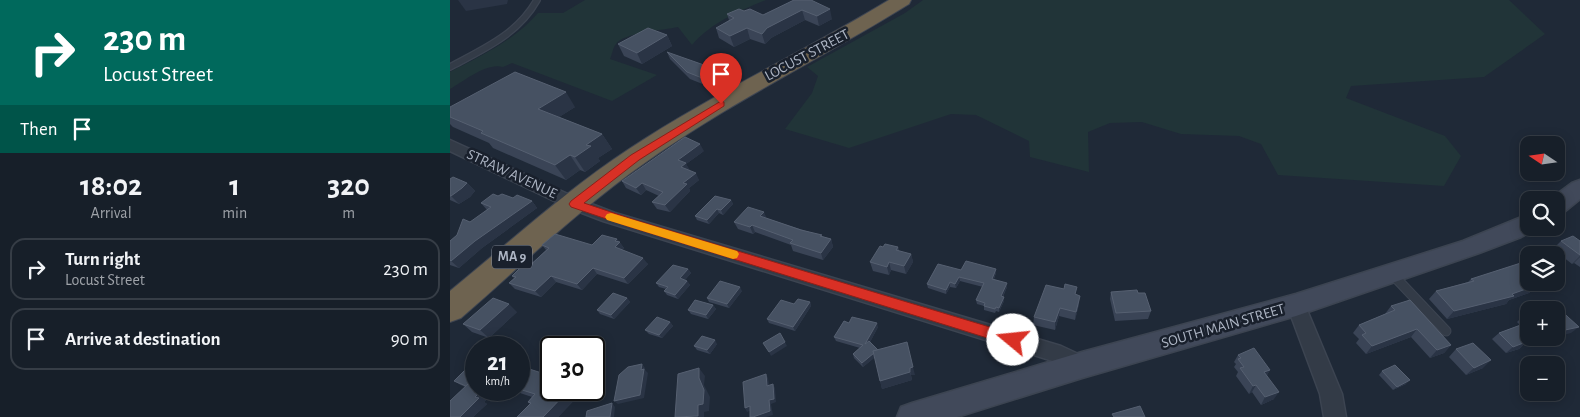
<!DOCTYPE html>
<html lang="en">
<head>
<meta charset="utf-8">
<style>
	body { margin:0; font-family:"Alegreya Sans",sans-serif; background:#242c35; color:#f1f3f6; height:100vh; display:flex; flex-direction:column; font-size:19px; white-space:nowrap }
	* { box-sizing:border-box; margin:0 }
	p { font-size:16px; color:#9ea2a8 }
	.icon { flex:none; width:28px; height:28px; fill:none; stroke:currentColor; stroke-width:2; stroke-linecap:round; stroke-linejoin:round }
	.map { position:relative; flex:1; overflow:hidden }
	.sheet { display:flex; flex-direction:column; background:#171f29; width:450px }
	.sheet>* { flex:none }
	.banner { background:#00695c; color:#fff; overflow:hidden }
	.needle { width:32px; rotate:283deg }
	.buttons { position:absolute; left:1070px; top:136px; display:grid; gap:10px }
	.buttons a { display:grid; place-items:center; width:45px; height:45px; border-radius:10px; background:#171f29; box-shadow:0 2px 12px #0003,0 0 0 1px #363d46; font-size:25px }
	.speed { position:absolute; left:15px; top:336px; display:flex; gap:10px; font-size:25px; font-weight:700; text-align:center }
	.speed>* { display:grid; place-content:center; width:65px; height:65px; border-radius:50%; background:#171f29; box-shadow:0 2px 12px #0003,0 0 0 1px #363d46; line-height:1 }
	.speed small { font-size:12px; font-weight:400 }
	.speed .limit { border:2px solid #111; border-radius:8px; background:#fff; color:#111 }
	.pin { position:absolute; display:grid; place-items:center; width:42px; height:42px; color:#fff; margin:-51px -21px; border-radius:50% 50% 50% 0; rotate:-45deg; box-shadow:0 0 5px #0007 }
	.pin .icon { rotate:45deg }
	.me { position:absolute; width:55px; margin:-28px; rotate:287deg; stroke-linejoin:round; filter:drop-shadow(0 0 4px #0008) }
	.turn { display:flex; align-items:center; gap:18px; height:105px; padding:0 20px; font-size:22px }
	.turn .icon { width:65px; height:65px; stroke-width:2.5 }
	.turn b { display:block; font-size:35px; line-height:42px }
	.then { display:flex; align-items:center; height:48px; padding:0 20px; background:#0003; gap:10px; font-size:19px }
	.eta { display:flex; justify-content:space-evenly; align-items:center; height:85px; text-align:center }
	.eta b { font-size:30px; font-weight:700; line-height:35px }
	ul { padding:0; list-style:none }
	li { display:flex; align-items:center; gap:15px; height:62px; margin:0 10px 8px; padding:0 10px; border:2px solid #363d46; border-radius:15px }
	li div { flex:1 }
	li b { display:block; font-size:19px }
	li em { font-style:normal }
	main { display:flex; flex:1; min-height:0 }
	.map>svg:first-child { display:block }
</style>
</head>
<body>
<main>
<section class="sheet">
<div class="banner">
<div class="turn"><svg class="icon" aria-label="right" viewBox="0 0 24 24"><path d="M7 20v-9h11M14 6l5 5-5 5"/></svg><div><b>230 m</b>Locust Street</div></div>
<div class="then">Then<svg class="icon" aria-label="arrive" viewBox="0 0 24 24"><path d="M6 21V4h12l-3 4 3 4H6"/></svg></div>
</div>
<div class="eta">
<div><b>18:02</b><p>Arrival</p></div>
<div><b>1</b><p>min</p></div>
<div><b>320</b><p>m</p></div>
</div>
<ul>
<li><svg class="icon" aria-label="right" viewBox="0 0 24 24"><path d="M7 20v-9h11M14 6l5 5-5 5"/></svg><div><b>Turn right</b><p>Locust Street</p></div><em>230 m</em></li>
<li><svg class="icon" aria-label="arrive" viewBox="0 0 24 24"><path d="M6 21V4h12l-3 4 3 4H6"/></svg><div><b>Arrive at destination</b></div><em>90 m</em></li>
</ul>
</section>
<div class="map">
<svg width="1130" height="417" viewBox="0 0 1130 417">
	<rect width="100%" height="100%" fill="#1f2937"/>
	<g fill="#213438">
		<path d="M135 0H316C289 11 261 23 242 45L228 27C214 30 172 33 166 44 163 47 162 55 160 59L207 75 162 101 62 63 53 67C37 62 14 81 0 89V72C31 56 65 40 88 13H113Z"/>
		<path d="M473 0H1059L1095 34 1034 77 901 86 896 98 995 136 1011 156 994 186 828 175 811 144 789 136 731 134 692 122 660 123 638 132 639 172 580 157 579 141 526 115 501 114 399 148 335 129 362 93 368 76 357 67 455 13Z"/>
	</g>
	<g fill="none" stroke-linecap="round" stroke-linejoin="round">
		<defs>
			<path id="lane-far1" d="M0 67C34 49 68 34 87 0"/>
			<path id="lane" d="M943 275 996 331"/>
			<g id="street">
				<path d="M0 140 131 200 165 213 611 346 639 359 642 365 639 371 632 374 606 362 153 221 119 208 0 151Z"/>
				<path d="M846 297 853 300 855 305 892 394 896 417H874L870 394 837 305 839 300Z"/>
			</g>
			<g id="secondary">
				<path d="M1130 180V199L1114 212 1106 214V200H1099L1122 183Z"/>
				<path d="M1079 214V228H1087L1071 237 1029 253 846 316 632 378 507 417H447L451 407 462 403 632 352 846 294 1013 241Z"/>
			</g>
			<path id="highway" d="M439 0H461L459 4C372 58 279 103 196 162 130 208 72 265 11 318L0 322V291C59 243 115 191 179 149 262 94 354 52 439 0Z"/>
		</defs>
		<use href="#lane-far1" stroke="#3c4451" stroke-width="8"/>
		<use href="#lane" stroke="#3c4451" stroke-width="11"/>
		<use href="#street" stroke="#3c4451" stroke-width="3"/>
		<use href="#secondary" stroke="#3c4451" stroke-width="3"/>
		<use href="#highway" stroke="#3e4552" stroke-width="2"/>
		<use href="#lane-far1" stroke="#333b47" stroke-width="5.5"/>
		<use href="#lane" stroke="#333b47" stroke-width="9"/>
		<use href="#street" fill="#333b47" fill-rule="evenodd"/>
		<use href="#secondary" fill="#41495a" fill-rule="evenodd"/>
		<use href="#highway" fill="#6e6350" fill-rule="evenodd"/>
	</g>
	<g fill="#3a4456">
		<path d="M344 0 382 19 369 26 355 20 321 38 315 44 300 39 284 47 269 38 266 28 279 20 277 14 313 15Z"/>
		<path d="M217 35 222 46 192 64 174 56 168 44Z"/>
		<path d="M217 52 273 78 260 87 240 79 220 59Z"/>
		<path d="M0 107H125L109 117 152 134 162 149 148 158 150 161 135 172 130 170 116 180 43 148 39 143 3 127 0 124Z"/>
		<path d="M254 151 236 164 239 170 249 180 239 188 240 191 220 212 207 209 202 202 209 196 196 190 191 195 176 188 172 181Z"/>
		<path d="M0 179 17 183 25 191 20 197 9 204 0 200Z"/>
		<path d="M48 196 82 201 87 208 32 248 9 268 0 265V241L37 210 31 203Z"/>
		<path d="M281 200 283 204 273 215 269 213 259 224 247 220 245 216Z"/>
		<path d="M316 218 381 239 383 247 373 260 343 251 341 245 305 232 303 234 288 229 284 222Z"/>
		<path d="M167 239 174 248 172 250 198 264 178 284 147 274 132 290 106 282 91 297 65 289 59 283 64 278 62 276 77 268 96 250 92 245H142Z"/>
		<path d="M1111 241H1130V267L1124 263 1122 264 1103 249Z"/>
		<path d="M433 247H448L449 251 461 254 463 262 456 274 441 270 439 275 423 271 420 262Z"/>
		<path d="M238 269 241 273 235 280 237 281 240 285 228 299 217 295 214 291 216 289 209 287 206 283Z"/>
		<path d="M511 270 546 273 544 279 557 287 553 297H554V301L549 312 546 311 545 313 534 310V306L527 304 526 300 533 287 510 281 506 288 500 287 496 294 478 288 477 284Z"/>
		<path d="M1021 279 1089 286 1085 288 1079 293 1059 300 1056 304 997 319 979 299 986 291 1018 282Z"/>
		<path d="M292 291 279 308 259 302 257 298Z"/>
		<path d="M661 292 688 293 701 311 698 319 665 321 660 299Z"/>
		<path d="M626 295 629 304 625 320 609 316 605 330 583 325 584 317Z"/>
		<path d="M177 298 180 302 164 319 150 314 147 310Z"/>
		<path d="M360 302 361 306 345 331 319 323 317 319 344 304Z"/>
		<path d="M263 305 266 309 258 319 241 314 238 310Z"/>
		<path d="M941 306 1001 345 994 353 980 358 961 337 916 354 906 343 909 339 903 333 909 325 935 314Z"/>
		<path d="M67 312 39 338 22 332 13 324Z"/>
		<path d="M1079 314V338H1104L1073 345 1069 349 1056 353 1042 339 1049 333 1070 325 1067 322 1074 315Z"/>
		<path d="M220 322 223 326 212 338 199 334 195 330Z"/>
		<path d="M399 323 428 327 420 342 428 350 465 375H461L462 380 432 389 425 357 413 367 404 358 403 354 410 348 386 341 384 337Z"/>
		<path d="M267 344 260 354 247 350 244 346Z"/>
		<path d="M1006 349 1033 368 1016 375 999 357Z"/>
		<path d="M788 355 820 370 817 375 824 399 811 405 802 392 799 394 786 376 788 372 784 367 786 364 784 362Z"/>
		<path d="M69 367 134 390 108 417H67L80 404 78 402 82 397 61 390H69Z"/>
		<path d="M932 371 956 384 943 390 929 375Z"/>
		<path d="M4 381 40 396 34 402 37 404 23 417 15 387 9 384Z"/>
	</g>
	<g fill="#2a3445">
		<path d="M8 0H58L57 4 16 11Z"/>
		<path d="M380 9 382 19 369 26 367 16Z"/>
		<path d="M352 10 355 20 321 38 315 44 312 34 317 28Z"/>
		<path d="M297 28 300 39 284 47 280 36Z"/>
		<path d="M217 35 222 46 192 64 187 53Z"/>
		<path d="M271 71 273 78 260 87 257 80Z"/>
		<path d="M116 92 125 107 98 124 88 109Z"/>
		<path d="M152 134 162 149 148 158 150 161 135 172 125 157 136 145Z"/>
		<path d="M250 144 254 151 236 164 240 170 234 174 228 160Z"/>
		<path d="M120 155 130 170 116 180 105 165Z"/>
		<path d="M246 173 249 180 239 188 240 191 220 212 215 205 233 183Z"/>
		<path d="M17 183 25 191 20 197 9 204 1 196Z"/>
		<path d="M192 183 196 190 191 195 186 188Z"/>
		<path d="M281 200 283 204 273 215 271 210Z"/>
		<path d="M82 201 87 208 32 248 9 268 1 261 25 241Z"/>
		<path d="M267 209 269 213 259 224 257 220Z"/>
		<path d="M314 212 317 219 310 216Z"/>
		<path d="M302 225 305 232 303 234 300 227Z"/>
		<path d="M167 239 174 248 169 254 165 247V241Z"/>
		<path d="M381 239 383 247 373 260 371 253Z"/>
		<path d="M461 254 463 262 456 274 454 266Z"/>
		<path d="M1130 256V257L1124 263 1122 264Z"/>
		<path d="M193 258 198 264 178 284 174 278Z"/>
		<path d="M439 262 441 270 439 275 437 267Z"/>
		<path d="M143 268 147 274 132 290 127 284Z"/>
		<path d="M238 269 241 273 233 282 230 278Z"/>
		<path d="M546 269V273L542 283V279Z"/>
		<path d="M101 276 106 282 91 297 85 291Z"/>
		<path d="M509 277 510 281 506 288 505 284Z"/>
		<path d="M237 281 240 285 228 299 225 295Z"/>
		<path d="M500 282V287L496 294V290Z"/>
		<path d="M1084 282H1092L1089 286 1085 288 1079 293 1059 300 1056 304 997 319 1004 311Z"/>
		<path d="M557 283V287L551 300V296Z"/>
		<path d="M290 287 292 291 279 308 277 304Z"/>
		<path d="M630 296 629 304 625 320 626 312Z"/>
		<path d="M554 297V301L549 312V308Z"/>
		<path d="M177 298 180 302 164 319 161 315Z"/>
		<path d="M360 302 361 306 345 331 343 327Z"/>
		<path d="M59 304 67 312 39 338 30 330Z"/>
		<path d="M263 305 266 309 258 319 256 315Z"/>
		<path d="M610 308 609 316 605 330V322Z"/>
		<path d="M220 322 223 326 212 338 209 335Z"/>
		<path d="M427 323 428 327 417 348 415 344Z"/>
		<path d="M1129 327 1121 333 1106 337V332Z"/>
		<path d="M967 329 961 337 916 354 922 346Z"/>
		<path d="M1084 338H1104L1073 345 1069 349 1056 353 1063 347 1074 340Z"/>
		<path d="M265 340 267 344 260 354 257 350Z"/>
		<path d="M335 342 337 346 321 356 319 352Z"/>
		<path d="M1001 345 994 353 980 358 987 350Z"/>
		<path d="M428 350 429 354 413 367 412 363Z"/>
		<path d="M1041 360 1033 368 1016 375 1024 368Z"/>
		<path d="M192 364 195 368V370L198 373 194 398 168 404 164 401 191 370Z"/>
		<path d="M463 367 465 375H461L460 368Z"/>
		<path d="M249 368 255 376 254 385 260 397 259 411 254 412V417H245L248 405Z"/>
		<path d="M820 370 816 377 814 372Z"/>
		<path d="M460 372 462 380 432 389 430 381Z"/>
		<path d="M316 374 318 378 320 390 317 386Z"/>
		<path d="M26 379V387H18Z"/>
		<path d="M960 380 956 384 943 390 947 387Z"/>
		<path d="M323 384 325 388 326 402 321 404 323 415 316 417H303L319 400Z"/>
		<path d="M806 385 802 392 799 394 803 386Z"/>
		<path d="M32 390 40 396 34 402 37 404 23 417H10L25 397Z"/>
		<path d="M119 390H134L108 417H93Z"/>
		<path d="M829 392 824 399 811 405 815 397Z"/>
		<path d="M162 403 165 407 164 417H160Z"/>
		<path d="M300 406 302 410 297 412 295 408Z"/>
	</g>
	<g fill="#465162" stroke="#566071">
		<path d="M344 0H361L380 9 367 16 352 10 317 28 312 34 297 28 280 36 266 28 284 18 277 14 289 9 294 11 300 9 313 15Z"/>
		<path d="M198 28 217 35 187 53 168 44Z"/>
		<path d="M217 52 271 71 257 80 237 72Z"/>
		<path d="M65 72 116 92 88 109 152 134 136 145 141 146 125 157 120 155 105 165 31 133 33 131 0 117V107Z"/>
		<path d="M235 137 250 144 228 160 236 163 231 167 246 173 233 183 237 184 215 205 202 202 213 192 192 183 186 188 172 181Z"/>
		<path d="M3 177 17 183 12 188 1 196H0V179Z"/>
		<path d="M43 194 48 196 52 194 63 198 67 195 82 201 25 241 1 261 0 260V241L7 235 13 219 20 222 41 207 31 203Z"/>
		<path d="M265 196 281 200 271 210 267 209 257 220 245 216Z"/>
		<path d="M298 207 314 212 310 216 351 230 372 235 370 236 381 239 371 253 340 243 343 240 302 225 300 227 284 222Z"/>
		<path d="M105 234 142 245 152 235 167 239 165 241 170 242 165 247 193 258 174 278 143 268 127 284 101 276 85 291 59 283 66 277 62 276 72 266 77 268 99 248 92 245Z"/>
		<path d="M1123 236 1130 241V255L1111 241Z"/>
		<path d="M435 244 448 247 446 250 461 254 454 266 439 262 437 267 420 262 430 246 433 247Z"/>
		<path d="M516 261 546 269 542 279 557 283 551 296 554 297 549 308 546 307 545 309 534 306 535 303 526 300 534 283 509 277 505 284 500 282 496 290 477 284 488 264 511 270Z"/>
		<path d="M1077 261 1079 263V282H1084L1087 285 1062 294 1064 296 1004 311 986 291 1024 281 1021 279Z"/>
		<path d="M223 265 238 269 230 278 237 281 225 295 214 291 218 287 206 283Z"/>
		<path d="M270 281 290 287 277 304 257 298Z"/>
		<path d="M615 284 627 287 625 294 630 296 626 312 610 308 605 322 584 317 596 285 614 289Z"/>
		<path d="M687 290 688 293H695L701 311 666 313 661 292Z"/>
		<path d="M163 293 177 298 161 315 147 310Z"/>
		<path d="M43 298 59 304 30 330 13 324Z"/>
		<path d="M348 299 360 302 343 327 317 319 331 300 344 304Z"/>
		<path d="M245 300 263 305 256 315 238 310Z"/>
		<path d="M960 300 1001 345 987 350 967 329 922 346 912 335 916 333 909 325 945 310 941 306Z"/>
		<path d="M1107 307 1129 327 1106 332V310H1095Z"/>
		<path d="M1079 314V320L1074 315Z"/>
		<path d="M207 317 220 322 209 335 195 330Z"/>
		<path d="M402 317 427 323 415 344 419 341 428 350 423 351 424 353 412 363 403 354 413 345 384 337 394 321 399 323Z"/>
		<path d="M1079 322V338H1084L1074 340 1076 342 1063 347 1049 333Z"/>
		<path d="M330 333 335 342 319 352 313 343Z"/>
		<path d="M252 336 265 340 257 350 244 346Z"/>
		<path d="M457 342 463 367 460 368V372L430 381 423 351Z"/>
		<path d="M1023 343 1041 360 1024 368 1006 349Z"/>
		<path d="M804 348 820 370 814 372 829 392 815 397 806 385 803 386 790 368 794 367 788 359 791 358 788 355Z"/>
		<path d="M192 364 191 370 194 369 190 395 164 401 169 375 178 367Z"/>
		<path d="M945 365 960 380 947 387 932 371Z"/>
		<path d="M70 366 101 376V390H119L93 417H67L81 403 78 402 85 394 69 389V367Z"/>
		<path d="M18 367 26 371V379L20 385 18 384 16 386 4 381Z"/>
		<path d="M249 368V378L254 390 253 404 248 405V416L225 417 228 374Z"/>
		<path d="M316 374 317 386 323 384 324 399 319 400 320 411 303 417H300V406L295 408 293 382Z"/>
		<path d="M18 384 26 387V390H32L25 397 29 398 10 417H11H0V401Z"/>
		<path d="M162 403 160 417H136L137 411Z"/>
		<path d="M690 406 695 417H664L662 414Z"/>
	</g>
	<path fill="#d93025" stroke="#8d1f18" d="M271 101 274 102V106L189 160 134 203 185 220 563 334 568 336 570 340 568 344 563 346 177 226 121 207 119 204 121 201 181 155Z"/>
	<path fill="#f59e0b" d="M161 213 287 251 289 254 287 258 283 259 157 220 155 217 157 214Z"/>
	<g text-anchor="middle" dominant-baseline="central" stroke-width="5" stroke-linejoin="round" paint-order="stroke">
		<rect fill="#19202c" stroke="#818896" stroke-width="1" x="42" y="245.5" width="40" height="23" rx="4"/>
		<g font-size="14" font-weight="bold" fill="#adb5c4">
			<text x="62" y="257">MA 9</text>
		</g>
		<g font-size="15" fill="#adb5c4" stroke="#19202c">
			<text transform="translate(357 55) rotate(-28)">LOCUST STREET</text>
			<text transform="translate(62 174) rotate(25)">STRAW AVENUE</text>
			<text transform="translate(773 326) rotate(-16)">SOUTH MAIN STREET</text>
		</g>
	</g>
</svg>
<div class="buttons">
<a><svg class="needle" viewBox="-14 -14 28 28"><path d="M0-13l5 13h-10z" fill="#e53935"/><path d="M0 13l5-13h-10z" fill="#9ea2a8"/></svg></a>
<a><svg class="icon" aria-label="search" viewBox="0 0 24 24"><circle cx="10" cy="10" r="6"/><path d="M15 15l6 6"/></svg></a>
<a><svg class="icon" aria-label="layers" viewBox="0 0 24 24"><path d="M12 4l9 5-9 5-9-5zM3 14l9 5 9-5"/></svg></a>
<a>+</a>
<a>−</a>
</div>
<div class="speed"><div>21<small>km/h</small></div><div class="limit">30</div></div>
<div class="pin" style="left:271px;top:104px;background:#d93025"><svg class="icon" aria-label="arrive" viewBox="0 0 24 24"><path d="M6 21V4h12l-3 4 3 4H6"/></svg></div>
<svg class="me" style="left:563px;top:340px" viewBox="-20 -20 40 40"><circle r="19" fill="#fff"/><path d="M0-13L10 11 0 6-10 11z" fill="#d93025"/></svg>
</div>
</main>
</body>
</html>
